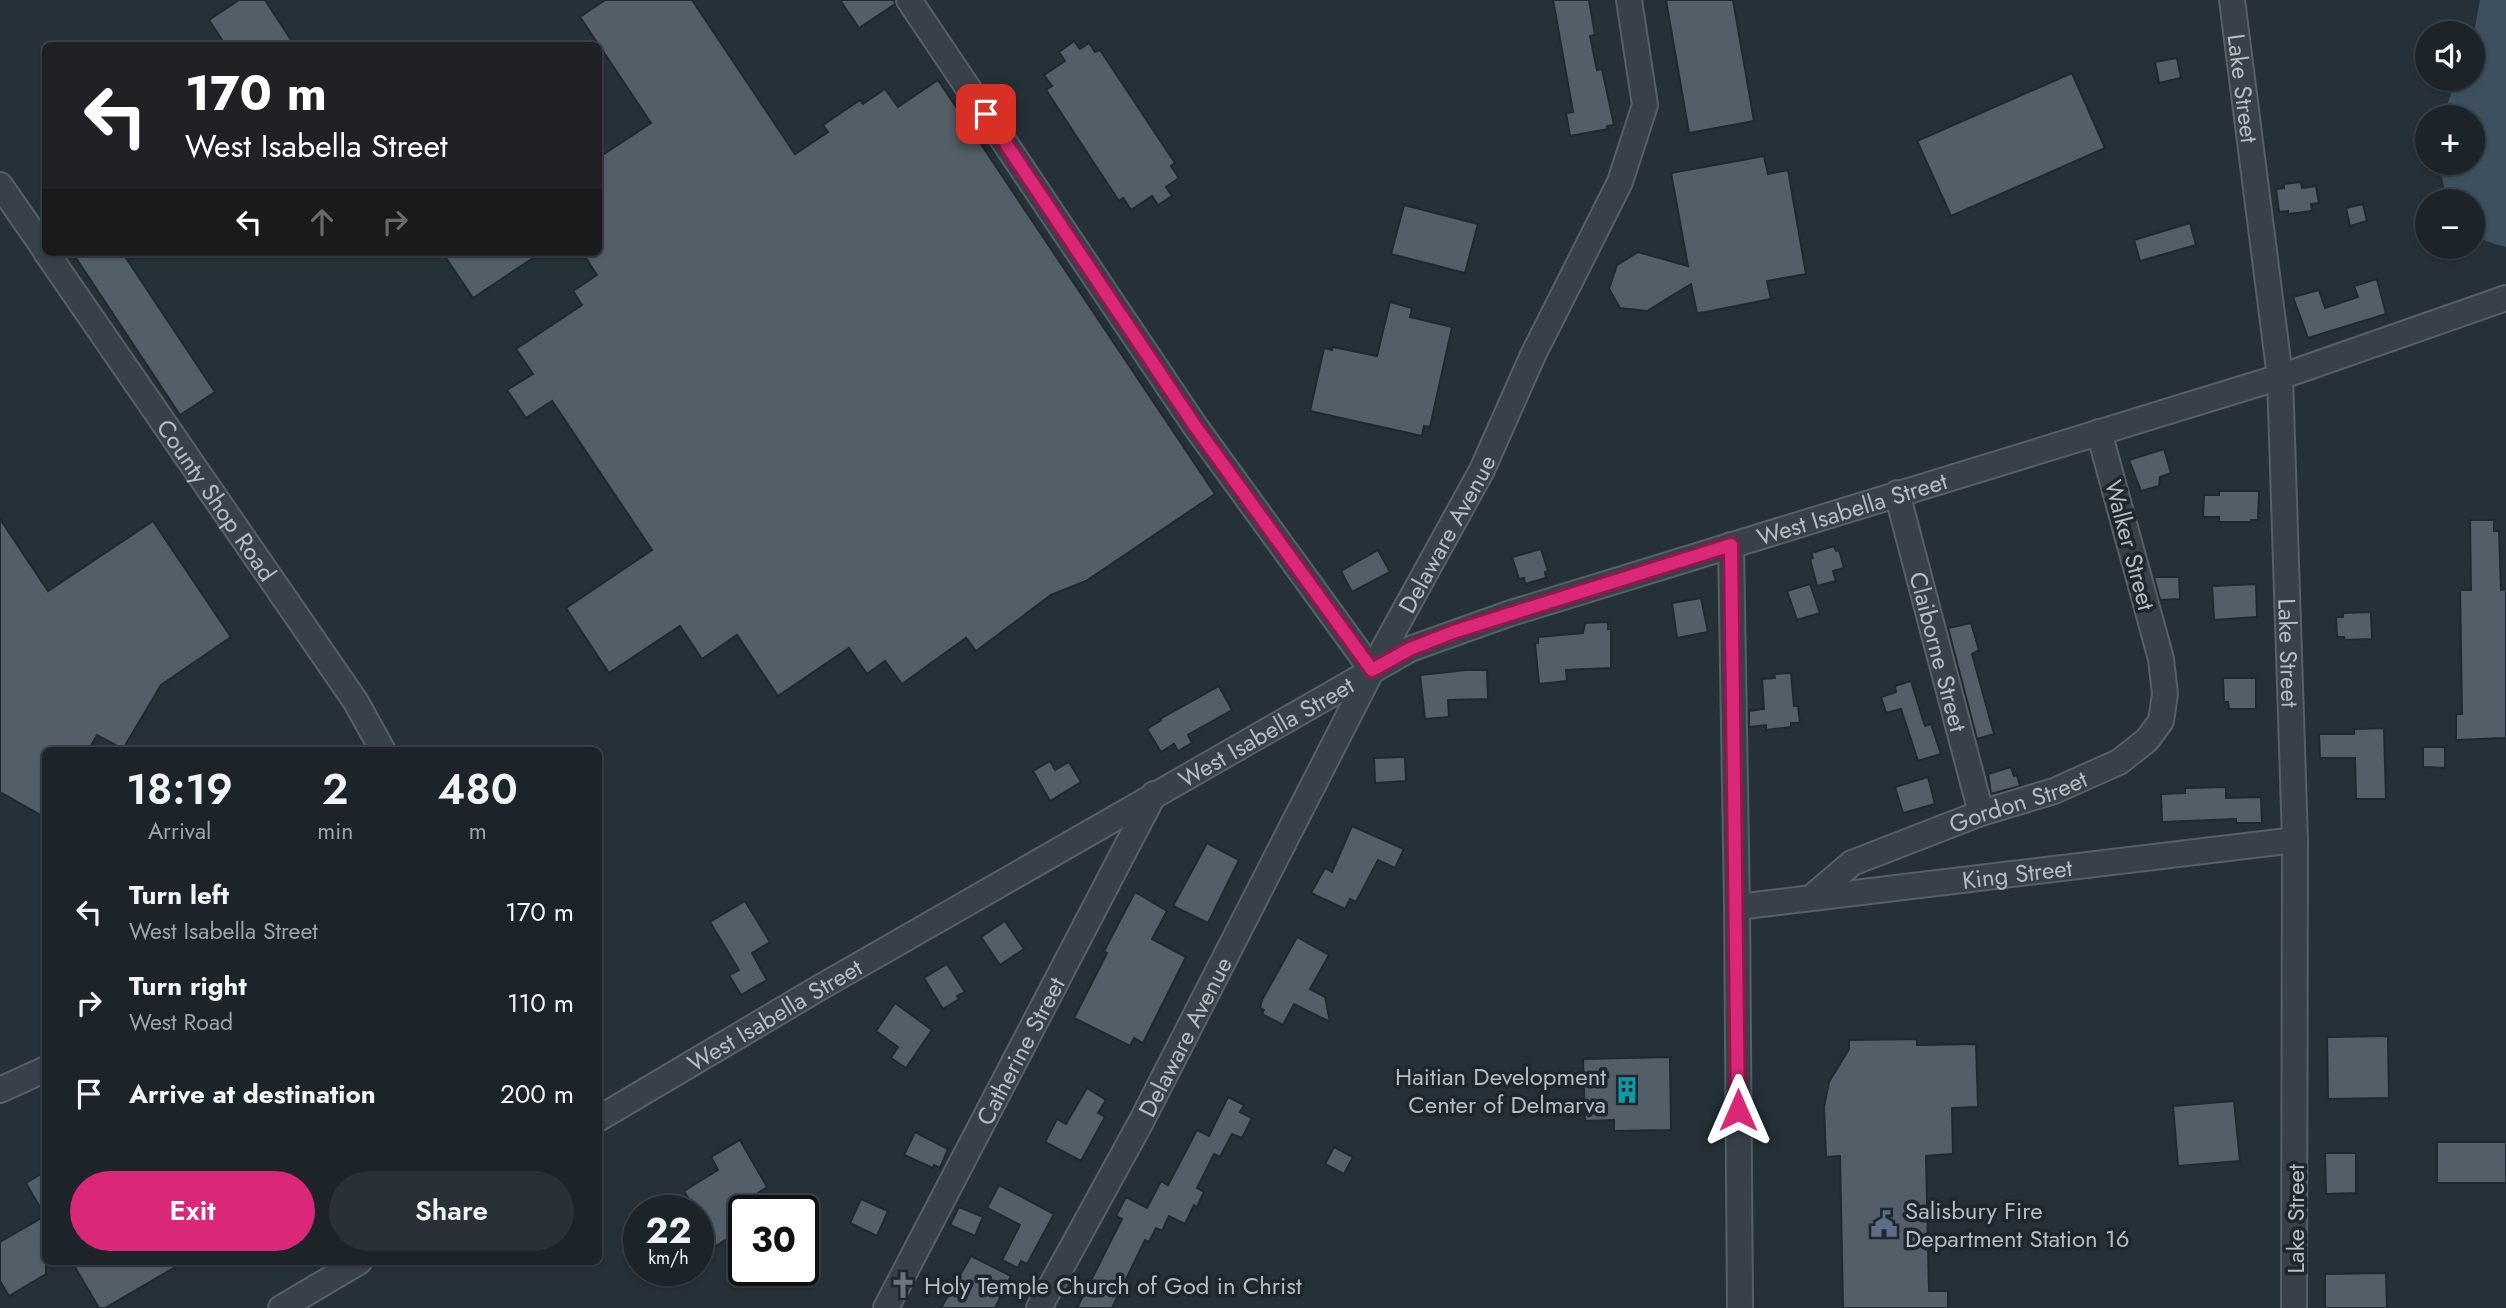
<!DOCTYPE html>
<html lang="en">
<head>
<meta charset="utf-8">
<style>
	body { margin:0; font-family:Jost,sans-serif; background:#293036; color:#f1f3f6; height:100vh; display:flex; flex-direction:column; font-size:26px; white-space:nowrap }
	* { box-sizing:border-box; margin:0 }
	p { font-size:23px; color:#a0a4a8 }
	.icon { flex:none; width:38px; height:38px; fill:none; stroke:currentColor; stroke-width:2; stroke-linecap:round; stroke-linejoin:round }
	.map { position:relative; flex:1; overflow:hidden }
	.sheet { position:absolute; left:42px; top:747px; width:560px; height:518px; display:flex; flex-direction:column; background:#1c242a; border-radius:10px; box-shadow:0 2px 5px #0004,0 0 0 2px #3a4147 }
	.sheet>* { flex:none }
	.guide { position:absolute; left:42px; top:42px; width:560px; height:214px; border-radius:10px; box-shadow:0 2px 5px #0004,0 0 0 2px #3a4147; background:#202124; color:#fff; overflow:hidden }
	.fabs { position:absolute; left:2415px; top:21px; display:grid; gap:14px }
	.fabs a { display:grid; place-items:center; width:70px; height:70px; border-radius:50%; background:#1c242a; box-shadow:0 2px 5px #0004,0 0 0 2px #3a4147; font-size:35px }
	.speed { position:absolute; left:623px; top:1195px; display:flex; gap:14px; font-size:35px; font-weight:700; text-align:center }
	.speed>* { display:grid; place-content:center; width:91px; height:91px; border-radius:50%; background:#1c242a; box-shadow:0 2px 5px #0004,0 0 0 2px #3a4147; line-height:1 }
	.speed small { font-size:18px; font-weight:400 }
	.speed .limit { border:4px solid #111; border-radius:10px; background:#fff; color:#111 }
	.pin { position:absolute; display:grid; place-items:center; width:60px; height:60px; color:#fff; margin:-30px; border-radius:14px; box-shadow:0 4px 10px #0006 }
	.me { position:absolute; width:77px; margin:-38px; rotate:0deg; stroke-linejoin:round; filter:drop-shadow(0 0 5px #0008) }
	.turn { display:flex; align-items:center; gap:24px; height:147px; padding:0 28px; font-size:32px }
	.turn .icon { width:91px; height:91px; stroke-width:2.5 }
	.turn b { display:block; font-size:49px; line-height:60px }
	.lanes { display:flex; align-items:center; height:66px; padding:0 28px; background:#0003; justify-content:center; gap:35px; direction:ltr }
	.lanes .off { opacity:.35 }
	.eta { display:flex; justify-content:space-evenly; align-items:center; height:119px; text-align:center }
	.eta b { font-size:42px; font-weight:600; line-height:49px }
	.button { display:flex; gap:14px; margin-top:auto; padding:14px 28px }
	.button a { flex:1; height:80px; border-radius:42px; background:#db2777; color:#fff; font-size:28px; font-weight:600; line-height:80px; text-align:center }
	.button a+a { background:#293036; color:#f1f3f6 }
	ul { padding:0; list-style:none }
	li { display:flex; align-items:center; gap:21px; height:91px; padding:0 28px }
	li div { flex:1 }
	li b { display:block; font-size:26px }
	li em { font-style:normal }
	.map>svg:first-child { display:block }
</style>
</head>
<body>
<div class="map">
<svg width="2506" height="1308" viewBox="0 0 2506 1308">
	<rect width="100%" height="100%" fill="#253038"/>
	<path fill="#3d505f" d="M2480 0H2506V247C2470 237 2473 238 2473 201L2447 200 2439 163H2473V117H2443L2456 79H2473V38Z"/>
	<g fill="#535e68" stroke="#202830" stroke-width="2">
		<path d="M239 0H265L295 46H226L209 20Z"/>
		<path d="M605 0H692L795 154 828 132 823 125 860 100 863 104 885 89 898 107 938 80 1215 494 1086 581 1051 595 976 651 966 638 902 684 885 661 867 674 849 648 778 696 737 635 702 659 680 626 609 673 566 608 652 550 552 401 526 418 507 390 533 374 516 349 582 305 573 291 597 275 582 252H598V158L651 123 580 17Z"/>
		<path d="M840 0H894L895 4 859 28Z"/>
		<path d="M1553 0H1589L1595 35 1590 36 1597 70 1602 69 1614 125 1607 126 1608 129 1570 136 1566 113 1573 112Z"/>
		<path d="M1666 0H1733L1754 121 1689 133Z"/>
		<path d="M1074 41 1080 49 1089 43 1095 52 1100 50 1175 163 1171 166 1179 178 1166 187 1172 196 1158 205 1152 196 1131 210 1123 198 1119 201 1046 90 1052 86 1044 75 1065 61 1059 52Z"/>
		<path d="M2177 58 2181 78 2159 83 2155 62Z"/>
		<path d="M2072 73 2105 148 1951 216 1917 141Z"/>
		<path d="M1764 156 1768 174 1788 170 1806 274 1767 281 1771 299 1706 312 1697 313 1691 284 1647 311 1620 308 1609 289 1617 265 1638 252 1688 266 1671 173Z"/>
		<path d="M2301 182 2302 188 2316 186 2319 203 2311 204 2312 211 2288 214V211L2279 212 2276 189 2284 188V184Z"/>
		<path d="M2363 204 2367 221 2350 226 2346 208Z"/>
		<path d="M1404 205 1478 224 1465 273 1391 254Z"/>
		<path d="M2190 223 2196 245 2140 261 2134 240Z"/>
		<path d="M72 252H122L215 392 180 415Z"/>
		<path d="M442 252H542L473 298Z"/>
		<path d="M2377 279 2386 314 2308 338 2293 297 2319 290 2325 308 2358 297 2354 286Z"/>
		<path d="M1390 302 1412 308 1410 317 1452 327 1430 427 1424 426 1422 436 1310 411 1324 348 1332 350 1333 347 1377 356Z"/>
		<path d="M2164 449 2171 473 2160 477 2159 486 2141 491 2129 460Z"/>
		<path d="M2219 491H2259L2258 520H2251V522H2219V517H2203L2204 495H2219Z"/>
		<path d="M0 519 48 591 153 521 231 637 161 685 123 749 97 735 88 751H46V818L0 792Z"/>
		<path d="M2470 520H2494V531H2499L2501 590 2506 589V738L2456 740V714H2462L2460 590H2471Z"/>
		<path d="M1834 546 1836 551 1839 550 1844 568 1833 571 1836 581 1817 586 1810 559 1813 558 1811 553Z"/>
		<path d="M1541 549 1548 571 1545 572 1546 578 1525 584 1524 578 1519 579 1512 557Z"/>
		<path d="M1378 550 1390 572 1352 592 1341 571Z"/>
		<path d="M2154 577H2179L2180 599 2160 600Z"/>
		<path d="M1810 584 1820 613 1797 620 1787 591Z"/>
		<path d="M2256 584 2257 617 2214 620 2212 586Z"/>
		<path d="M1701 598 1708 632 1677 638 1672 603Z"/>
		<path d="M2371 612 2372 639 2345 640 2344 637H2337L2336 617H2343V613Z"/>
		<path d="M1608 622V629H1611V668L1566 670 1567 681 1539 684 1535 643H1538V637L1583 633 1585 623Z"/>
		<path d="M1971 623 1979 650 1972 654 1994 734 1977 739 1948 628Z"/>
		<path d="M1466 670H1487L1488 699 1448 700 1449 717 1425 719 1420 675Z"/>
		<path d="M1791 673 1794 706H1798L1800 723H1791V727L1766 730V725L1749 727V711L1764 709 1762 679 1775 678 1774 674Z"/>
		<path d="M2223 678H2256V709H2229L2228 702H2224Z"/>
		<path d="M1911 681 1925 726 1931 724 1941 754 1918 761 1901 709 1886 713 1881 697 1896 692 1895 686Z"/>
		<path d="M1219 686 1232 710 1188 735 1192 743 1178 751 1174 744 1161 752 1147 729 1161 720 1160 719Z"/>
		<path d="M2384 728 2386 799H2356L2355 758H2320L2319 734H2354V729Z"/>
		<path d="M2423 747H2445V768L2423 767Z"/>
		<path d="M1405 757 1406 781 1375 783 1374 758Z"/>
		<path d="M1050 761 1055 770 1069 762 1081 782 1050 801 1033 771Z"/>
		<path d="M2011 767 2014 776 2017 775 2020 786 1991 794 1988 774Z"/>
		<path d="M1928 777 1935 804 1903 813 1895 787Z"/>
		<path d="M2226 787V798L2261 797 2262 823H2236V819L2162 822 2161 794 2185 793V788Z"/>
		<path d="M1352 826 1404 849 1395 868 1378 860 1356 902 1350 899 1345 909 1311 893 1325 868 1332 872Z"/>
		<path d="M1207 843 1239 860 1208 923 1173 906Z"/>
		<path d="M1135 892 1167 911 1152 939 1186 957 1143 1043 1134 1038 1130 1046 1074 1018 1107 953 1104 951Z"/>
		<path d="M745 901 770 942 752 953 767 980 741 995 729 975 739 970 710 922Z"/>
		<path d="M1005 921 1024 949 1000 965 981 937Z"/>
		<path d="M1297 937 1329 955 1310 989 1325 997 1330 1022 1294 1004 1283 1025 1262 1014 1264 1010 1260 1008 1262 1000Z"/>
		<path d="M947 964 965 992 957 996 959 999 943 1009 924 978Z"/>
		<path d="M895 1003 932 1030 906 1068 891 1058 898 1047 876 1031Z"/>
		<path d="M2388 1036 2389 1098 2328 1099 2327 1037Z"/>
		<path d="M1917 1039V1045L1976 1044 1978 1107 1952 1108 1953 1154 1926 1156 1929 1291H1948V1308H1843L1840 1156 1826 1157 1824 1107 1829 1082 1849 1049V1040Z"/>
		<path d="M1670 1057 1671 1130 1614 1131V1120L1585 1121 1583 1059Z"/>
		<path d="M1087 1088 1106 1100 1098 1113 1105 1117 1081 1161 1045 1142 1057 1119 1066 1124Z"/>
		<path d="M1228 1097 1244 1105 1240 1112 1252 1118 1242 1138 1232 1134 1220 1157 1214 1154 1197 1188 1204 1192 1197 1207 1194 1205 1185 1224 1169 1216 1162 1231 1156 1228 1149 1242 1145 1240 1112 1308H1077L1122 1219 1116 1216 1126 1197 1147 1208 1161 1181 1168 1185 1197 1130 1209 1136Z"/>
		<path d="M2234 1101 2240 1161 2178 1166 2173 1106Z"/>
		<path d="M915 1132 948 1149 940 1168 934 1165 933 1168 904 1155Z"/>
		<path d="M740 1140 767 1187 758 1193 760 1197 748 1203 753 1211H744V1229L712 1248 698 1223V1211H696L684 1191 718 1170 711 1157Z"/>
		<rect x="2437" y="1142" width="69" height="41"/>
		<path d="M1334 1147 1353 1157 1344 1174 1325 1164Z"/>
		<path d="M2325 1153H2356V1193L2326 1194Z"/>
		<path d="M46 1171V1274L9 1296 0 1281V1242L45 1216 26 1183Z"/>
		<path d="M999 1185 1054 1214 1027 1264 1021 1261 1018 1268 1002 1260 1020 1225 987 1208Z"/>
		<path d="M861 1199 888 1211 877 1236 850 1223Z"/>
		<path d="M959 1207 983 1217 975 1236 950 1225Z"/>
		<path d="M971 1256 1011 1276 995 1308H941Z"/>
		<path d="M72 1262H184L105 1308H99Z"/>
		<path d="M2386 1273 2387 1308H2325V1274Z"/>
	</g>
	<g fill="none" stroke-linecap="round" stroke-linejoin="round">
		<defs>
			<g id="minor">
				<path d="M909 0 1195 426 1372 670"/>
				<path id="s1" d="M2232 0 2280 377 2295 840 2294 1308"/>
				<path d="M0 185 46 251"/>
				<path id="s2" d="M46 252 356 702 383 751"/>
				<path id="s3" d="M1897 493 1981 813"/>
				<path d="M1731 545 1737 907 1740 1308"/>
				<path id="s4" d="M1811 898 1852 863 1981 813 2054 791 2119 762 2147 740 2161 721 2165 694 2161 659 2099 432"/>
				<path id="s5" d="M1737 907 2295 840"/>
				<path d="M0 1090 46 1069"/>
				<path id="s6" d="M598 1119 819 988 1410 649 1508 614 2280 377 2506 298"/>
				<path d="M281 1308 359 1262"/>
				<path id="s7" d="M886 1308 1154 794"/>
				<path id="s8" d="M1039 1308 1141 1122 1372 670 1482 470 1533 355 1620 182 1645 105 1629 0"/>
			</g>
		</defs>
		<use href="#minor" stroke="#575f67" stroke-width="28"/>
		<use href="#minor" stroke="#384149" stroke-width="24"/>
	</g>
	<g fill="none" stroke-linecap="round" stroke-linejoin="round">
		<defs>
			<path id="route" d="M986 114 1195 426 1372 670 1410 649 1456 631 1731 545 1738 1110"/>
		</defs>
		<use href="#route" stroke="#8e194d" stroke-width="18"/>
		<use href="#route" stroke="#db2777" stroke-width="12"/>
	</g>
	<defs>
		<symbol id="building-bare" viewBox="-9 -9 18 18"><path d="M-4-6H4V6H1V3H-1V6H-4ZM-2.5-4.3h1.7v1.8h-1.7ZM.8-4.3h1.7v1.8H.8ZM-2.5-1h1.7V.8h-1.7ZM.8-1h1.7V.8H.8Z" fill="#0f9aa8" stroke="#1e262e" stroke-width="2.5" paint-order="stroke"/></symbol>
		<symbol id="civic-bare" viewBox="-9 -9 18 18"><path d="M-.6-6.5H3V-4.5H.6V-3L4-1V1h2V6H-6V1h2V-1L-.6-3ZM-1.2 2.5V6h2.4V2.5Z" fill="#5c6f8a" stroke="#1e262e" stroke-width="2.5" paint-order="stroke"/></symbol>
		<symbol id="church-bare" viewBox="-9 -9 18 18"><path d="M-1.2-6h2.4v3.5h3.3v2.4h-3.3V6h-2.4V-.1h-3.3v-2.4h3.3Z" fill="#6b7280" stroke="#1e262e" stroke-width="2.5" paint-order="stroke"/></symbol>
	</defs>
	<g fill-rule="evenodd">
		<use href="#building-bare" x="1608" y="1071" width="38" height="38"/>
		<use href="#civic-bare" x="1865" y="1205" width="38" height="38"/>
		<use href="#church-bare" x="884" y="1266" width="38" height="38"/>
	</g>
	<g text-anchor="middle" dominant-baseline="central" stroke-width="7" stroke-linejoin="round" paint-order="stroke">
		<g font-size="24" fill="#b4bcc4" stroke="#1e262e">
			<text stroke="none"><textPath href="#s1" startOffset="89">Lake Street</textPath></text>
			<text stroke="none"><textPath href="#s2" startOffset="301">County Shop Road</textPath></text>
			<text stroke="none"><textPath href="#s6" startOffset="1402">West Isabella Street</textPath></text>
			<text stroke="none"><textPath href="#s8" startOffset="875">Delaware Avenue</textPath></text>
			<text transform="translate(2130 545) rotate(75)">Walker Street</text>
			<text stroke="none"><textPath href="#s1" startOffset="656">Lake Street</textPath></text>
			<text stroke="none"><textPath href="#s3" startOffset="164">Claiborne Street</textPath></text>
			<text stroke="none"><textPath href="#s6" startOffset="772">West Isabella Street</textPath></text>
			<text stroke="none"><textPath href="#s4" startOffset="231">Gordon Street</textPath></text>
			<text stroke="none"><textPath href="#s5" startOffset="282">King Street</textPath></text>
			<text stroke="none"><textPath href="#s6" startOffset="205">West Isabella Street</textPath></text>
			<text stroke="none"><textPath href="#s8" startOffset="308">Delaware Avenue</textPath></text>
			<text stroke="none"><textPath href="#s7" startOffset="290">Catherine Street</textPath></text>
			<text transform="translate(2295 1219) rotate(-90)">Lake Street</text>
		</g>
		<g font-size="24" fill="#b4bcc4" stroke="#1e262e" text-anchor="start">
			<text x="1606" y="1076" text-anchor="end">Haitian Development<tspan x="1606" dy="28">Center of Delmarva</tspan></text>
			<text x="1905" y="1210">Salisbury Fire<tspan x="1905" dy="28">Department Station 16</tspan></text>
			<text x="924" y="1285">Holy Temple Church of God in Christ</text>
		</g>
	</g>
</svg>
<div class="fabs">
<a><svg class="icon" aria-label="sound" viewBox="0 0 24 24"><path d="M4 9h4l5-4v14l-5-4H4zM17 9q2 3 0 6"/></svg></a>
<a>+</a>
<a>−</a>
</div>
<div class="speed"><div>22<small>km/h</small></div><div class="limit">30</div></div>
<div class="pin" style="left:986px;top:114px;background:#d93025"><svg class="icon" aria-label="arrive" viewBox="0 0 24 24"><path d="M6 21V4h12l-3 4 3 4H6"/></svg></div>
<svg class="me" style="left:1738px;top:1110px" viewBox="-20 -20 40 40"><path d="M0-17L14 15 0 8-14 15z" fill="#db2777" stroke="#fff" stroke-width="4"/></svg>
<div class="guide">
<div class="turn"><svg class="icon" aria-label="left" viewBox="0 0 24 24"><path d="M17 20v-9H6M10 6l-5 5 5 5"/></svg><div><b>170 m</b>West Isabella Street</div></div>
<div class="lanes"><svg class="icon" aria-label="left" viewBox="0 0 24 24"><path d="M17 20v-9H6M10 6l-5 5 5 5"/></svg><svg class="icon off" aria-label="ahead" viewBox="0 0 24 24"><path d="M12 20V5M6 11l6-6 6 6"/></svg><svg class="icon off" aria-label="right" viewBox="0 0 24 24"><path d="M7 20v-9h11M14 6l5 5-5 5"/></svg></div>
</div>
<section class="sheet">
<div class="eta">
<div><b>18:19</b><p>Arrival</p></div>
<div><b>2</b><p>min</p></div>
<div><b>480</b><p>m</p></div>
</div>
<ul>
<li><svg class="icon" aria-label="left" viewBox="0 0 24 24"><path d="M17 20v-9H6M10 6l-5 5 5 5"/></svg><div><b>Turn left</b><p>West Isabella Street</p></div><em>170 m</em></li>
<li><svg class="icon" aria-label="right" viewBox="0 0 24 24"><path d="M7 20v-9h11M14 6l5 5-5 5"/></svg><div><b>Turn right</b><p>West Road</p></div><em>110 m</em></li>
<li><svg class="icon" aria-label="arrive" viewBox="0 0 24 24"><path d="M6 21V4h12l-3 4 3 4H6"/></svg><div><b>Arrive at destination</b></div><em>200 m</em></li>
</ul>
<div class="button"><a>Exit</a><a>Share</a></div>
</section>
</div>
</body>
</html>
